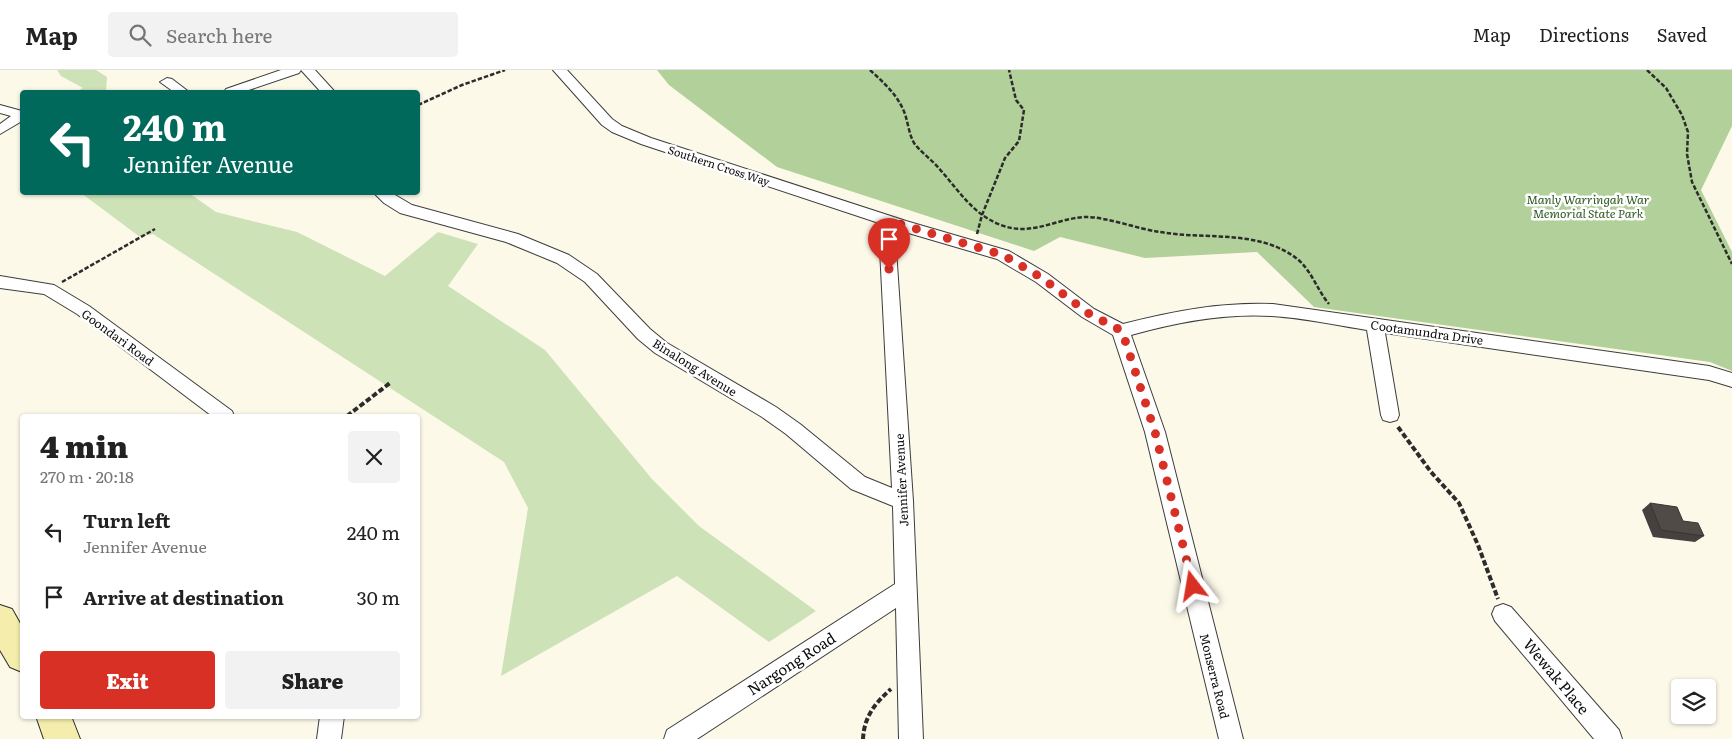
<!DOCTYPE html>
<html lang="en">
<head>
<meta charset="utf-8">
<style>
	body { margin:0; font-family:Literata,serif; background:#f2f2f2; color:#222; height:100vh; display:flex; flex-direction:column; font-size:19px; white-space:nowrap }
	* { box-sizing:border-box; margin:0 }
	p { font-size:16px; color:#767676 }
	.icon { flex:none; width:28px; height:28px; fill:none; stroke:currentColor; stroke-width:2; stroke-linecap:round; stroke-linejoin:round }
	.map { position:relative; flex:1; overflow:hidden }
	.side { position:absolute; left:20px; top:344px; width:400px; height:305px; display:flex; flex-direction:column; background:#fff; border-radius:5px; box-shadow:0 1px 4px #0004 }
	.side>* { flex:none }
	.guide { position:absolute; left:20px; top:20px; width:400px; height:105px; border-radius:5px; box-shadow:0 1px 4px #0004; background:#00695c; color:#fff; overflow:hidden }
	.buttons { position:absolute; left:1671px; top:609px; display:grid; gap:10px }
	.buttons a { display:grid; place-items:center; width:45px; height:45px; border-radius:5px; background:#fff; box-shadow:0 1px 4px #0004; font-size:25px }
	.pin { position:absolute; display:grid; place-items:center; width:42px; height:42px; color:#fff; margin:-51px -21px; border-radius:50% 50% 50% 0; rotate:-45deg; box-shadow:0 0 5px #0007 }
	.pin .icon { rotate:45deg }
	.me { position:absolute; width:55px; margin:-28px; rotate:346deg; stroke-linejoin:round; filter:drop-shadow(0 0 4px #0008) }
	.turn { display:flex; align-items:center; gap:18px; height:105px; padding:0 20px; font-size:22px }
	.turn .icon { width:65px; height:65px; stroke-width:2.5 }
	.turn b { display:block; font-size:35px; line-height:42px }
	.round { display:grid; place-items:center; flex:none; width:52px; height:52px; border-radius:5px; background:#f2f2f2 }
	.overview { display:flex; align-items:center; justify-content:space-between; height:85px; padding:0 20px }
	h1 { font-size:30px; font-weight:800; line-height:38px }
	.cta { display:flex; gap:10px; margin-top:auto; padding:10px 20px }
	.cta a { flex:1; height:58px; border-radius:5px; background:#d93025; color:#fff; font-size:20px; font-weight:800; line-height:58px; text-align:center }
	.cta a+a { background:#f2f2f2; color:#222 }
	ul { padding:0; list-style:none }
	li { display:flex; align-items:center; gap:15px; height:65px; padding:0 20px }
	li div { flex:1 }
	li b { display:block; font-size:19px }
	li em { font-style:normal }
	header { display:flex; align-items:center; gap:30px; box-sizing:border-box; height:70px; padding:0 25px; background:#fff; border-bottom:1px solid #e0e0e0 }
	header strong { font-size:24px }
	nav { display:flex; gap:28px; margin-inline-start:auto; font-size:18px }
	.search { width:350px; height:45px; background:#f2f2f2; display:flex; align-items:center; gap:12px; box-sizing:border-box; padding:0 18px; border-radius:5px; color:#767676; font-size:19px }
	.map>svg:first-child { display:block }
</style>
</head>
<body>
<header>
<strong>Map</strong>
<div class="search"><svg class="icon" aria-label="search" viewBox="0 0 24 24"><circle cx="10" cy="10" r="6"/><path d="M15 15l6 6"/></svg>Search here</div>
<nav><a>Map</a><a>Directions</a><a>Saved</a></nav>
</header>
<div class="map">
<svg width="1732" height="669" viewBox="0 0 1732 669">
	<rect width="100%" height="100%" fill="#fcf9e9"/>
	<g fill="#cee2b8">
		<path d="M57 0H96L107 7 106 22H75L83 18 61 6Z"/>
		<path d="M81 123H189L216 142 297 162 385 206 438 162 478 174 448 216 545 280 652 409 699 456 816 541 769 572 677 506 501 606 528 438 504 392 153 164 140 167Z"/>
	</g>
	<path fill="#b2d099" d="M657 0H1732V56L1701 120 1732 182V301L1710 292 1314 237 1257 182 1145 188 1060 167 1034 181 777 97 669 15Z"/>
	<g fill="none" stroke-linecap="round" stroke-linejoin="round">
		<defs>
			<g id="street">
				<path d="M281 0H301L299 3 243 22H224L226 19Z"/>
				<path d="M301 0H315L335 22H321Z"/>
				<path d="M553 0H567L612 49 622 56 651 68 906 151 1009 181 1048 204 1094 239 1123 254C1173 241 1221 232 1273 234L1709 296 1732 303V317L1709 310 1385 263 1399 345 1397 350 1390 352 1383 350 1381 345 1367 260C1336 255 1304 248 1272 246 1224 243 1177 252 1131 265L1165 362 1243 669H1219L1145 362 1113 265 1082 247 1036 212 997 189 905 162 896 179 913 431 923 669H899L896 538 697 669H664L667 660 895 514 893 436 851 419 786 364 762 347 655 283 638 269 585 212 557 193 506 172 400 143 384 133 373 122H390L412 135 518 164 569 185 597 204 650 259 667 273 776 337 800 354 865 407 892 418 880 179 891 157 641 74 612 62 602 55Z"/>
				<path d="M167 8 172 9 189 22H174L160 12Z"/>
				<path d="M0 35 22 41V51L0 64V54L11 46 0 43Z"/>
				<path d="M0 206 54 215 89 236 232 341 234 346H212L77 244 44 224 0 218Z"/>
				<path d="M1503 534 1511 537 1619 660 1622 669H1594L1495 551 1492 544 1495 537Z"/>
				<path d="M320 646H344L341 669H317Z"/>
			</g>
			<g id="secondary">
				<path d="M0 535 12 539 22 557V602L10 597 0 580Z"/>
				<path d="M36 646H71L80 669H44Z"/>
			</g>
		</defs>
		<use href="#street" stroke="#3d3d3d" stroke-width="2"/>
		<use href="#secondary" stroke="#2c2c2c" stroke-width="2"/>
		<g stroke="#2c2c2c" stroke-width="2.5" stroke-dasharray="4.5 2" stroke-linecap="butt">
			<path d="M870 0C884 13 898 25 905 44 908 53 909 64 914 73 920 81 928 87 935 94 956 116 971 144 1001 155 1032 167 1056 148 1086 147 1107 147 1138 159 1160 162 1205 170 1257 159 1296 188 1311 199 1317 220 1329 234"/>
			<path d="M1647 0 1666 18 1682 45 1688 62 1687 84 1692 112 1732 194"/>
			<path d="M418 35 462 15 505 0"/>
			<path d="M977 164 982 145 1005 88 1019 71 1024 40 1016 30 1009 0"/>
			<path d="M62 212 155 159"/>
		</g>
		<g stroke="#2c2c2c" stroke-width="4" stroke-dasharray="5.5 2.5" stroke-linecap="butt">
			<path d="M347 346 390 313"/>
			<path d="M1398 357 1431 402 1459 433 1478 475 1498 529"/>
			<path d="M863 669C864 647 875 633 891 619"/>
		</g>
		<use href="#street" fill="#fff" fill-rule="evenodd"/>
		<use href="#secondary" fill="#f5edac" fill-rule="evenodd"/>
	</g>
	<path fill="#46403e" d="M1650 433 1683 451 1704 466 1695 472 1653 467 1642 440Z"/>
	<path fill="#514b48" stroke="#393432" d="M1650 433 1677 437 1683 451 1698 453 1704 466 1661 460Z"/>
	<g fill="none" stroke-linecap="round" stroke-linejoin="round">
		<path stroke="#d93025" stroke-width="9" stroke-dasharray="0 16.2" d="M889 199 888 179 900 154 1003 185 1042 208 1088 243 1122 261 1155 362 1193 516"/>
	</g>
	<g text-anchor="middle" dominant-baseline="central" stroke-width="5" stroke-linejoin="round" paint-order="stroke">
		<g font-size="11" fill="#0a0a0a" stroke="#fff">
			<text transform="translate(719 95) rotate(18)">Southern Cross Way</text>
		</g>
		<g font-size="12" font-style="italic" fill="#2e5823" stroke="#fff">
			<text x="1588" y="129">Manly Warringah War<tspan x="1588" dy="14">Memorial State Park</tspan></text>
		</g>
		<g font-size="12" fill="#0a0a0a" stroke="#fff">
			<text transform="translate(1427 262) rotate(8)">Cootamundra Drive</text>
			<text transform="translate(118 267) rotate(36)">Goondari Road</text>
			<text transform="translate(695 297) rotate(32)">Binalong Avenue</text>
			<text transform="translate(901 410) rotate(-93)">Jennifer Avenue</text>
			<text transform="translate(1215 606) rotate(76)">Monserra Road</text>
		</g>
		<g font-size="15" fill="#0a0a0a" stroke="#fff">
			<text transform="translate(791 593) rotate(-33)">Nargong Road</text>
			<text transform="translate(1557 606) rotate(50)">Wewak Place</text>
		</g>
	</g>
</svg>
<div class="buttons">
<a><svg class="icon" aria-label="layers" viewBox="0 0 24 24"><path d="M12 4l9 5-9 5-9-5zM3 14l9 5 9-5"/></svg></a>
</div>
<div class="pin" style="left:889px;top:199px;background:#d93025"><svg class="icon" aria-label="arrive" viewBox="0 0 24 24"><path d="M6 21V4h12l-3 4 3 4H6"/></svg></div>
<svg class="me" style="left:1193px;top:516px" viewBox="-20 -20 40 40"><path d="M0-17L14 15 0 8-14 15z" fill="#d93025" stroke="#fff" stroke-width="4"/></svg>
<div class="guide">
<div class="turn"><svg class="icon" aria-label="left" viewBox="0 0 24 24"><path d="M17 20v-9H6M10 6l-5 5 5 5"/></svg><div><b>240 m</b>Jennifer Avenue</div></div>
</div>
<section class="side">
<div class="overview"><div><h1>4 min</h1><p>270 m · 20:18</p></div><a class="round"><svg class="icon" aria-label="close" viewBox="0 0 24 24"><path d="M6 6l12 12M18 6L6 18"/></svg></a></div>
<ul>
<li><svg class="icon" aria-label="left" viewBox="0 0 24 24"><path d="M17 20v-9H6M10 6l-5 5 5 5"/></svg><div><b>Turn left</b><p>Jennifer Avenue</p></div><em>240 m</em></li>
<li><svg class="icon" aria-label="arrive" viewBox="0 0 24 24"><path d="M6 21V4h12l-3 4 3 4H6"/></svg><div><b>Arrive at destination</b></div><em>30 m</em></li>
</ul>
<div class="cta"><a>Exit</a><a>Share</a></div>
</section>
</div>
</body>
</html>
